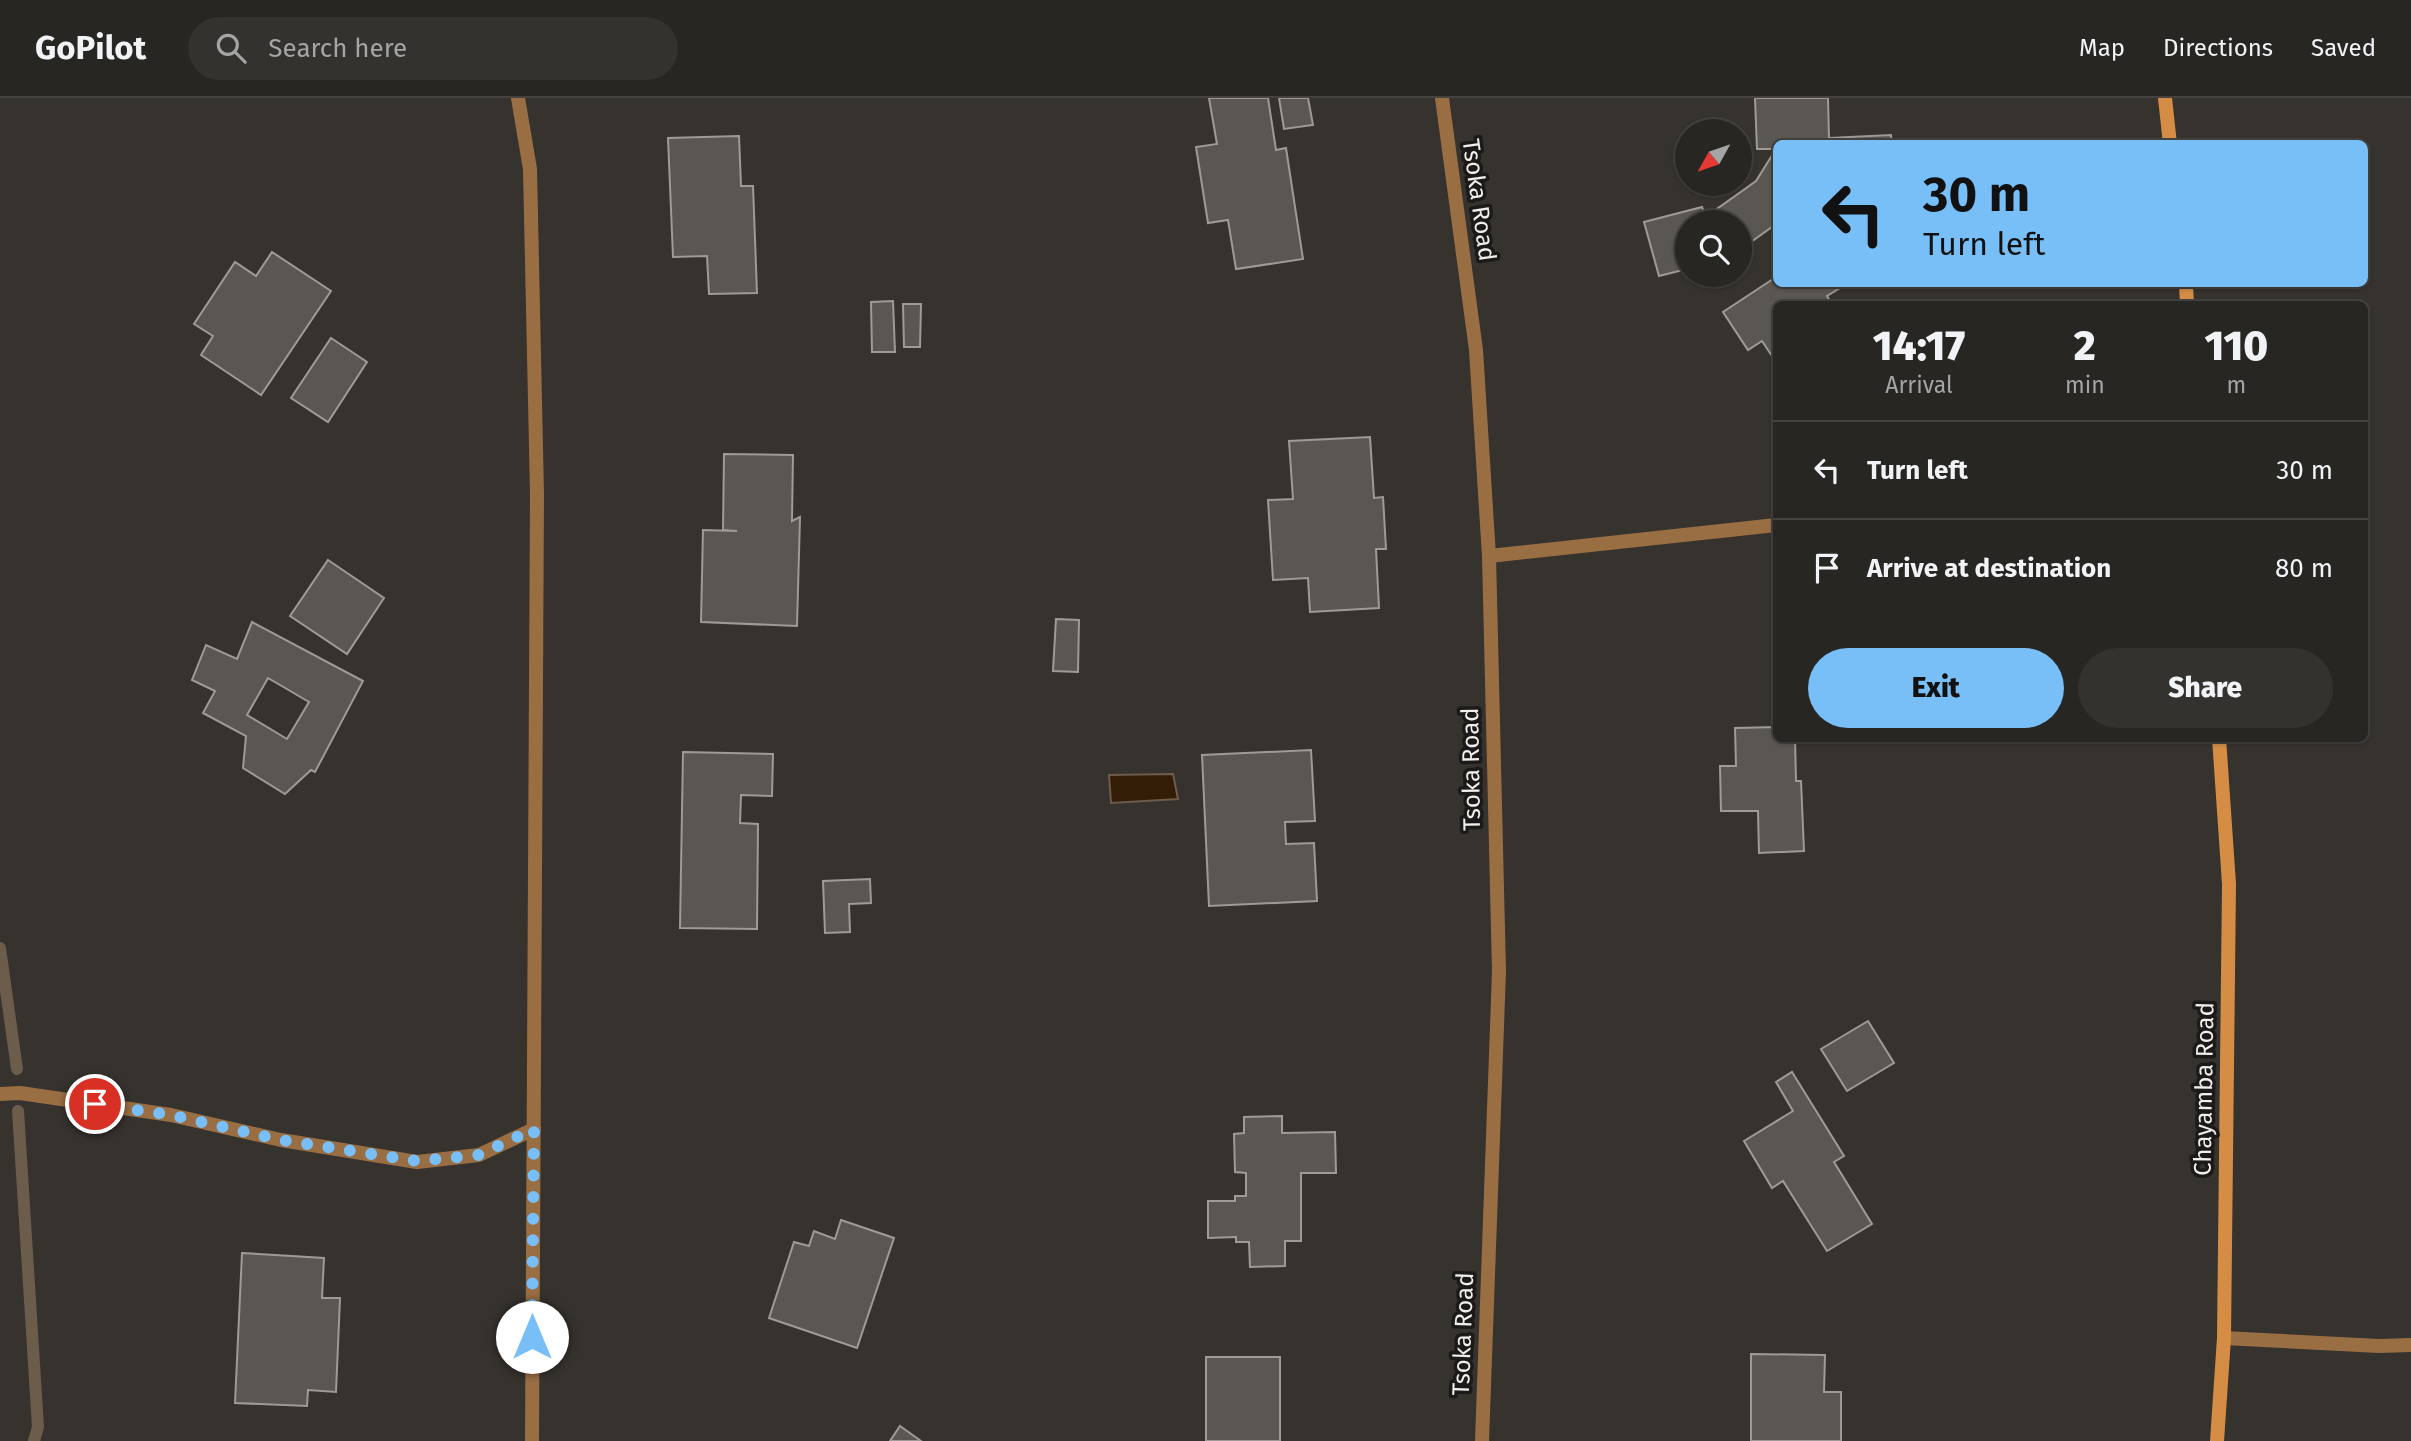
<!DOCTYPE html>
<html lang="en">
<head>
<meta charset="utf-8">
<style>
	body { margin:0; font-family:"Fira Sans",sans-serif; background:#34322f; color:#f1f3f6; height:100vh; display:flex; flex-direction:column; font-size:26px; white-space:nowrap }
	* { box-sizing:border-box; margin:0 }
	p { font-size:23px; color:#a5a5a5 }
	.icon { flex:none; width:38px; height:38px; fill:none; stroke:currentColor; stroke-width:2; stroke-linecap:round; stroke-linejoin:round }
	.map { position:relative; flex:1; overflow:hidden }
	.side { position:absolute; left:1773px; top:203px; width:595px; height:441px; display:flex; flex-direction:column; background:#282622; border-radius:10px; box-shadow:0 2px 5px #0004,0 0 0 2px #444340 }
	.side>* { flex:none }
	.top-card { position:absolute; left:1773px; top:42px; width:595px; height:147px; border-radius:10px; box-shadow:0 2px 5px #0004,0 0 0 2px #444340; background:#78bff7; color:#111; overflow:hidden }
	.needle { width:46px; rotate:230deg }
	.buttons { position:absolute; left:1675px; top:21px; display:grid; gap:14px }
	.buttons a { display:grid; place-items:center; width:77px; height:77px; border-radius:50%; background:#282622; box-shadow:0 2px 5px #0004,0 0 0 2px #444340; font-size:35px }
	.pin { position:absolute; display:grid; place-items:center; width:60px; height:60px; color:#fff; margin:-30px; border:4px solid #fff; border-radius:50%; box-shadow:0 2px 7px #0007 }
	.me { position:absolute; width:77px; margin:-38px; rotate:0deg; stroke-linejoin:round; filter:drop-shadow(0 0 5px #0008) }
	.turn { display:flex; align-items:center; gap:24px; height:147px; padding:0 35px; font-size:32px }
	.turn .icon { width:91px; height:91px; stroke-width:2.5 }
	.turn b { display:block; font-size:49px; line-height:60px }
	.eta { display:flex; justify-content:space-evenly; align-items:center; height:119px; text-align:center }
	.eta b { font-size:42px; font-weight:800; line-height:49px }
	.button { display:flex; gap:14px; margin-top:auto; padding:14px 35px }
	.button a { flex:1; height:80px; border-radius:42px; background:#78bff7; color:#111; font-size:28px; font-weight:800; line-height:80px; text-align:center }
	.button a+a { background:#34322f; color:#f1f3f6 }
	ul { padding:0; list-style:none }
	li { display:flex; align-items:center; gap:21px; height:98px; padding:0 35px; border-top:2px solid #444340 }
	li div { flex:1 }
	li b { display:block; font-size:26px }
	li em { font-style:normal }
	header { display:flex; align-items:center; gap:42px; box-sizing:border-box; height:98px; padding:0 35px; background:#282622; border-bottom:2px solid #444340 }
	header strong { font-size:33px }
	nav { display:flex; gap:38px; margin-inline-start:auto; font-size:24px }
	.search { width:490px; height:63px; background:#34322f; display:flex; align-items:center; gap:18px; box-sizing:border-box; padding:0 24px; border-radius:38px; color:#a5a5a5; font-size:26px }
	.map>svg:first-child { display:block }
</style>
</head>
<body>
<header>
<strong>GoPilot</strong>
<div class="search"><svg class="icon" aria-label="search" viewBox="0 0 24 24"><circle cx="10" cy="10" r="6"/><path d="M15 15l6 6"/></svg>Search here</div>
<nav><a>Map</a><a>Directions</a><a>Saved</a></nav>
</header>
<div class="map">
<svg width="2411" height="1343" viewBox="0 0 2411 1343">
	<rect width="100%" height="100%" fill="#36322e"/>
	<path fill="#331d06" stroke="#6c5c4b" stroke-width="2" d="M1173 676 1178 701 1111 705 1109 677Z"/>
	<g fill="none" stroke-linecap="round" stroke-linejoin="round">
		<g stroke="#6c5c4b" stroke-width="12">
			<path d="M0 850 17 971"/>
			<path d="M18 1013 38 1329 34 1343"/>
		</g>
	</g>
	<g fill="#5a5652" stroke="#9f9a96" stroke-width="2" fill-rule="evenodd">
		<path d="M1209 0H1268L1276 52 1286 50 1303 161 1236 171 1228 122 1208 125 1196 49 1217 46Z"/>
		<path d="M1279 0H1308L1313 27 1284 31Z"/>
		<path d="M1755 0H1828L1829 40 1891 37 1892 46H1776V51H1757Z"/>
		<path d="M739 38 741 88H753L757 195 709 196 707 158 673 159 668 40Z"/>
		<path d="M1776 51V126L1740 152V124H1687V171L1659 178 1644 124 1702 109 1705 117 1711 115 1756 83Z"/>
		<path d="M272 154 331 193 261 297 201 257 213 238 194 226 235 164 256 178Z"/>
		<path d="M1776 179V186H1837L1840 190 1827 198 1832 206H1776V259L1774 261 1762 243 1748 252 1723 214Z"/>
		<path d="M893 203 895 254H872L871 204Z"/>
		<path d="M903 206H921L920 249H904Z"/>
		<path d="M331 240 367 264 328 324 291 300Z"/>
		<path d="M1370 339 1374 400 1383 399 1386 451H1376L1379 510 1310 514 1308 480 1273 482 1268 402 1293 401 1289 343Z"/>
		<path d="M724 356 793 357 792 423 800 419 797 528 701 524 703 432 737 433 723 432Z"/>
		<path d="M328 462 384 500 347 556 290 518Z"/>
		<path d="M1056 521 1079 522 1078 574 1053 573Z"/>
		<path d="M252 524 363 583 315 674 311 672 285 696 243 670 246 638 203 615 215 593 192 582 206 547 237 561ZM268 580 309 604 287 641 247 617Z"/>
		<path d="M1776 629V640H1795L1796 683H1801L1804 753 1759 755 1758 713H1721L1720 668H1736L1735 630Z"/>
		<path d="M1311 652 1315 723 1285 724 1286 746 1314 745 1317 803 1209 808 1202 657Z"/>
		<path d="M683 654 773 656 772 698 741 697 740 725 758 726 757 831 680 830Z"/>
		<path d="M870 781 871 805 849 806 850 834 825 835 823 783Z"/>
		<path d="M1868 923 1894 965 1847 993 1821 951Z"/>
		<path d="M1792 974 1844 1058 1834 1064 1872 1126 1827 1153 1783 1083 1772 1090 1744 1043 1793 1013 1776 984Z"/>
		<path d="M1282 1018V1035L1335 1034 1336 1075H1301V1143H1285V1168L1250 1169 1249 1144H1236V1139L1208 1140V1103H1235V1098H1246V1075L1235 1074 1234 1036 1244 1035V1019Z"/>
		<path d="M841 1122 894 1140 857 1250 769 1220 794 1144 809 1148 814 1133 835 1141Z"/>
		<path d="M242 1155 324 1160 322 1200H340L336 1294 308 1292 307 1308 235 1305Z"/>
		<path d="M1751 1256 1825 1257 1824 1294H1841V1343H1751Z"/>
		<rect x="1206" y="1259" width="74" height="84"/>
		<path d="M900 1328 921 1343H890Z"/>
	</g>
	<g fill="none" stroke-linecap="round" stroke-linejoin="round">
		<g stroke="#9a6e43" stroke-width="14">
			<path d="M1489 458 1776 427"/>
			<path d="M2224 1240 2379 1248 2411 1247"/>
		</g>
		<g stroke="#9a6e43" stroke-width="14">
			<path d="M518 0 530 71 537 396 532 1343"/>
			<path d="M1442 0 1476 252 1489 458 1499 873 1482 1343"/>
			<path d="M0 996 20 995 171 1017 281 1042 417 1064 479 1057 534 1031"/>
		</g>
		<g stroke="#d58d45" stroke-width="14">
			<path d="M2165 0 2170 46"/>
			<path d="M2186 186 2187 206"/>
			<path d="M2217 1343 2224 1240 2229 786 2219 640"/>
		</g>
	</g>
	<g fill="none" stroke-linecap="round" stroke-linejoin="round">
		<path stroke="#78bff7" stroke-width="12" stroke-dasharray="0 21.6" d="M95 1006 171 1017 281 1042 417 1063 479 1057 534 1031 532 1239"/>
	</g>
	<g text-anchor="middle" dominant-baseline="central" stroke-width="7" stroke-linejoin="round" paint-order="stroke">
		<g font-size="24" fill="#f1eeec" stroke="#1c1a19">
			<text transform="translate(1479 102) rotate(82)">Tsoka Road</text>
			<text transform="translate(1471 671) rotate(-91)">Tsoka Road</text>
			<text transform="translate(2204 991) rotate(-89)">Chayamba Road</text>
			<text transform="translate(1463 1236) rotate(-88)">Tsoka Road</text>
		</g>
	</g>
</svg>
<div class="buttons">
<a><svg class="needle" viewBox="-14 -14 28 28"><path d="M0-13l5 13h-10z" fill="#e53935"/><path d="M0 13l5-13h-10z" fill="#a5a5a5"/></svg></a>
<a><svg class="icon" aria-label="search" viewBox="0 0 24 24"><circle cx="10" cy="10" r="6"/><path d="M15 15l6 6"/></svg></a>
</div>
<div class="pin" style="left:95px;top:1006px;background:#d93025"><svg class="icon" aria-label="arrive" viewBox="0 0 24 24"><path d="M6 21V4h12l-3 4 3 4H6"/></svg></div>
<svg class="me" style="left:532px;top:1239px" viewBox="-20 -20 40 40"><circle r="19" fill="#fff"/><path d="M0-13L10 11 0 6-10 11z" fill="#78bff7"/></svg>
<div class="top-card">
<div class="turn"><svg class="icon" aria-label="left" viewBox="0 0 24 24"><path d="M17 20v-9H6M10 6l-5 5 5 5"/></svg><div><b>30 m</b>Turn left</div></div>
</div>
<section class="side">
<div class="eta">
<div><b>14:17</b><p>Arrival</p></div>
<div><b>2</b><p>min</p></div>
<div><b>110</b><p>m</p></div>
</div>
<ul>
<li><svg class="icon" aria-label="left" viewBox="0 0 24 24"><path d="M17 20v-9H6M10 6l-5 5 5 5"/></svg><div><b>Turn left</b></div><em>30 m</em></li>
<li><svg class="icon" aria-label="arrive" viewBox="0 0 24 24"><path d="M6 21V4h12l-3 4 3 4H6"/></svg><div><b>Arrive at destination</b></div><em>80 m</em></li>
</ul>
<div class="button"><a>Exit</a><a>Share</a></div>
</section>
</div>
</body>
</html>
